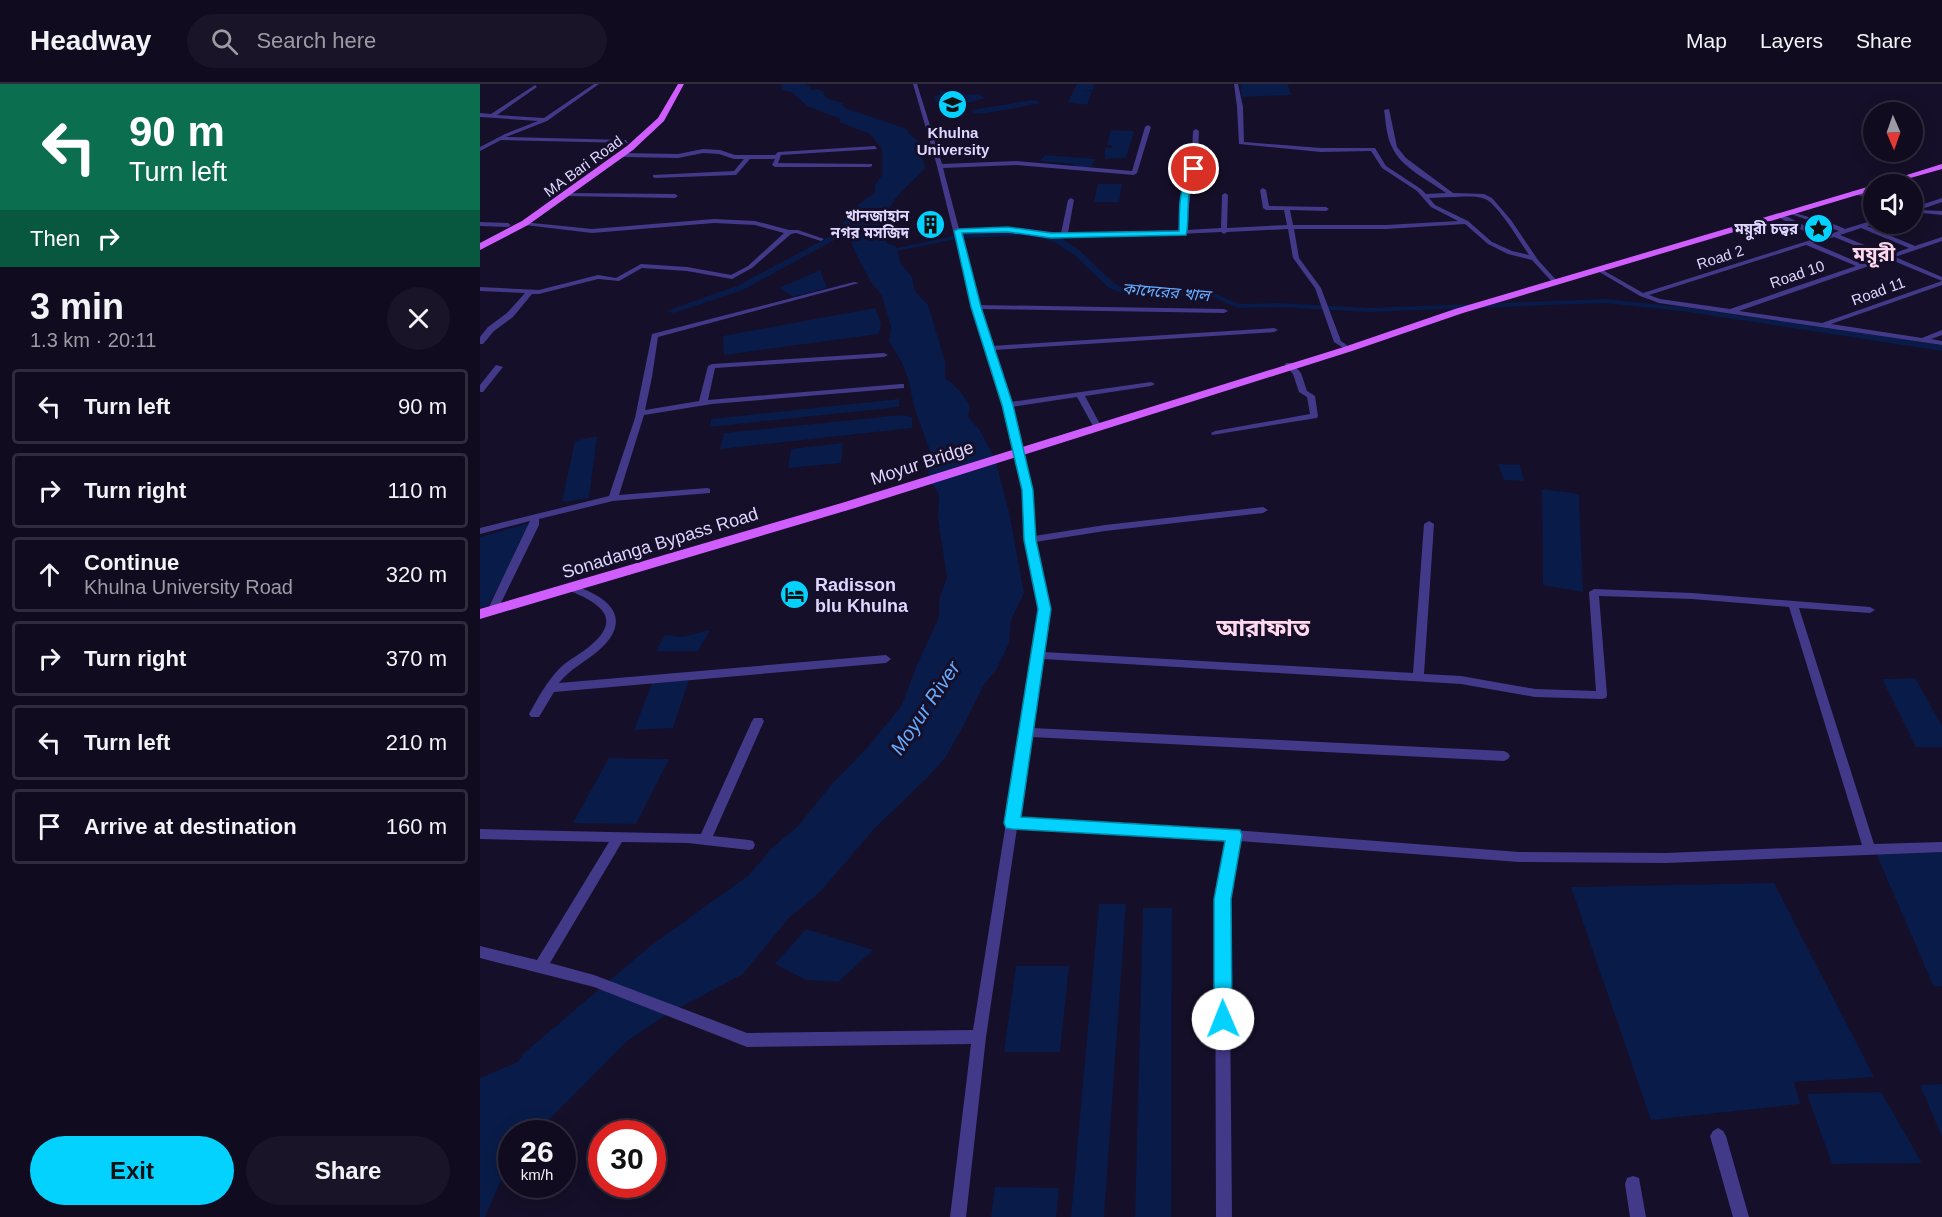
<!DOCTYPE html>
<html lang="en">
<head>
<meta charset="utf-8">
<style>
	body { margin:0; font-family:Helvetica,"Noto Sans Bengali",sans-serif; background:#191428; color:#f1f3f6; height:100vh; display:flex; flex-direction:column; font-size:22px; white-space:nowrap }
	* { box-sizing:border-box; margin:0 }
	p { font-size:20px; color:#9c9ba4 }
	.icon { flex:none; width:33px; height:33px; fill:none; stroke:currentColor; stroke-width:2; stroke-linecap:round; stroke-linejoin:round }
	.map { position:relative; flex:1; overflow:hidden }
	.side { display:flex; flex-direction:column; background:#100b1f; width:480px }
	.side>* { flex:none }
	.guide { background:#0b6e4f; color:#fff; overflow:hidden }
	.needle { width:39px; rotate:178deg }
	.buttons { position:absolute; left:1383px; top:18px; display:grid; gap:12px }
	.buttons a { display:grid; place-items:center; width:60px; height:60px; border-radius:50%; background:#100b1f; box-shadow:0 3px 15px #0003,0 0 0 2px #302b3d; font-size:30px }
	.speed { position:absolute; left:18px; top:1036px; display:flex; gap:12px; font-size:30px; font-weight:700; text-align:center }
	.speed>* { display:grid; place-content:center; width:78px; height:78px; border-radius:50%; background:#100b1f; box-shadow:0 3px 15px #0003,0 0 0 2px #302b3d; line-height:1 }
	.speed small { font-size:15px; font-weight:400 }
	.speed .limit { border:9px solid #d22; background:#fff; color:#111 }
	.pin { position:absolute; display:grid; place-items:center; width:51px; height:51px; color:#fff; margin:-26px; border:3px solid #fff; border-radius:50%; box-shadow:0 2px 6px #0007 }
	.me { position:absolute; width:66px; margin:-33px; rotate:359deg; stroke-linejoin:round; filter:drop-shadow(0 0 4px #0008) }
	.turn { display:flex; align-items:center; gap:21px; height:126px; padding:0 30px; font-size:27px }
	.turn .icon { width:78px; height:78px; stroke-width:2.5 }
	.turn b { display:block; font-size:42px; line-height:51px }
	.then { display:flex; align-items:center; height:57px; padding:0 30px; background:#0003; gap:12px; font-size:22px }
	.round { display:grid; place-items:center; flex:none; width:63px; height:63px; border-radius:32px; background:#191428 }
	.head { display:flex; align-items:center; justify-content:space-between; height:102px; padding:0 30px }
	h1 { font-size:36px; font-weight:700; line-height:45px }
	.cta { display:flex; gap:12px; margin-top:auto; padding:12px 30px }
	.cta a { flex:1; height:69px; border-radius:36px; background:#03d2ff; color:#111; font-size:24px; font-weight:700; line-height:69px; text-align:center }
	.cta a+a { background:#191428; color:#f1f3f6 }
	ul { padding:0; list-style:none }
	li { display:flex; align-items:center; gap:18px; height:75px; margin:0 12px 9px; padding:0 18px; border:3px solid #302b3d; border-radius:6px }
	li div { flex:1 }
	li b { display:block; font-size:22px }
	li em { font-style:normal }
	header { display:flex; align-items:center; gap:36px; box-sizing:border-box; height:84px; padding:0 30px; background:#100b1f; border-bottom:2px solid #302b3d }
	header strong { font-size:28px }
	nav { display:flex; gap:33px; margin-inline-start:auto; font-size:21px }
	.search { width:420px; height:54px; background:#191428; display:flex; align-items:center; gap:15px; box-sizing:border-box; padding:0 21px; border-radius:33px; color:#9c9ba4; font-size:22px }
	main { display:flex; flex:1; min-height:0 }
	.map>svg:first-child { display:block }
</style>
</head>
<body>
<header>
<strong>Headway</strong>
<div class="search"><svg class="icon" aria-label="search" viewBox="0 0 24 24"><circle cx="10" cy="10" r="6"/><path d="M15 15l6 6"/></svg>Search here</div>
<nav><a>Map</a><a>Layers</a><a>Share</a></nav>
</header>
<main>
<section class="side">
<div class="guide">
<div class="turn"><svg class="icon" aria-label="left" viewBox="0 0 24 24"><path d="M17 20v-9H6M10 6l-5 5 5 5"/></svg><div><b>90 m</b>Turn left</div></div>
<div class="then">Then<svg class="icon" aria-label="right" viewBox="0 0 24 24"><path d="M7 20v-9h11M14 6l5 5-5 5"/></svg></div>
</div>
<div class="head"><div><h1>3 min</h1><p>1.3 km · 20:11</p></div><a class="round"><svg class="icon" aria-label="close" viewBox="0 0 24 24"><path d="M6 6l12 12M18 6L6 18"/></svg></a></div>
<ul>
<li><svg class="icon" aria-label="left" viewBox="0 0 24 24"><path d="M17 20v-9H6M10 6l-5 5 5 5"/></svg><div><b>Turn left</b></div><em>90 m</em></li>
<li><svg class="icon" aria-label="right" viewBox="0 0 24 24"><path d="M7 20v-9h11M14 6l5 5-5 5"/></svg><div><b>Turn right</b></div><em>110 m</em></li>
<li><svg class="icon" aria-label="ahead" viewBox="0 0 24 24"><path d="M12 20V5M6 11l6-6 6 6"/></svg><div><b>Continue</b><p>Khulna University Road</p></div><em>320 m</em></li>
<li><svg class="icon" aria-label="right" viewBox="0 0 24 24"><path d="M7 20v-9h11M14 6l5 5-5 5"/></svg><div><b>Turn right</b></div><em>370 m</em></li>
<li><svg class="icon" aria-label="left" viewBox="0 0 24 24"><path d="M17 20v-9H6M10 6l-5 5 5 5"/></svg><div><b>Turn left</b></div><em>210 m</em></li>
<li><svg class="icon" aria-label="arrive" viewBox="0 0 24 24"><path d="M6 21V4h12l-3 4 3 4H6"/></svg><div><b>Arrive at destination</b></div><em>160 m</em></li>
</ul>
<div class="cta"><a>Exit</a><a>Share</a></div>
</section>
<div class="map">
<svg width="1462" height="1133" viewBox="0 0 1462 1133">
	<rect width="100%" height="100%" fill="#150f29"/>
	<g fill="#091b48">
		<path d="M297 0H326L331 3 329 6 337 5 345 8 343 10 349 15 362 19 365 24 427 45 428 49 440 58 445 85C426 103 392 130 407 159L416 162 421 180 432 193 435 207 448 221 465 277V294C476 302 484 310 490 323L488 333 499 345 515 375 529 428 544 509 531 536 529 559 516 586 503 602 480 648 465 674 448 693 394 745 340 808 309 834 263 890 186 931 146 958 55 1050H32L31 1080 19 1101 5 1133H0V994L38 978 44 969 169 863 269 791 291 765 319 741 351 701 387 664 422 621 436 583 459 533V516L467 493 458 435 459 410 448 394 451 370 434 323 429 297 422 279 409 257 411 243 402 212 391 198 376 170 363 139 379 120 395 109V101L402 91V65L390 50 359 38 361 35 327 22 313 9 302 6V1Z"/>
		<path d="M597 0H614L613 6H603L612 7 607 21 588 18Z"/>
		<path d="M760 0H808L811 11 762 13Z"/>
		<path d="M476 6 480 11 499 10 505 14 492 18H456L454 13 460 10 459 7Z"/>
		<path d="M554 16 562 19 502 30 494 29 491 26Z"/>
		<path d="M631 46 654 47 646 74 625 75V64H632V61H627Z"/>
		<path d="M565 71 616 75 609 85 593 84 595 80 560 77Z"/>
		<path d="M618 100H642L639 118H614Z"/>
		<path d="M340 186 347 204 313 213 299 204Z"/>
		<path d="M395 224 401 239 399 250 244 271 243 252Z"/>
		<path d="M419 315V323L230 343 231 335Z"/>
		<path d="M422 331 432 333V344L240 365 244 349Z"/>
		<path d="M117 352 109 414 82 418 95 357Z"/>
		<path d="M363 359 361 379 308 384 311 365Z"/>
		<path d="M1018 380 1040 381 1044 397 1024 396Z"/>
		<path d="M1062 405 1099 410 1103 508 1063 501Z"/>
		<path d="M53 438 8 522 0 524V453Z"/>
		<path d="M230 546 218 567H176L185 551 202 553Z"/>
		<path d="M1435 594 1462 642V663H1436L1402 595Z"/>
		<path d="M209 596 193 644 154 646 172 599Z"/>
		<path d="M129 674 189 675 156 740 93 739Z"/>
		<path d="M1462 765V902L1454 903 1395 767Z"/>
		<path d="M1294 799 1394 993 1314 998 1320 1020 1171 1036 1091 803Z"/>
		<path d="M619 820H646L624 1133H591Z"/>
		<path d="M663 824H692L691 1133H655Z"/>
		<path d="M326 845 393 866 358 898 326 896 295 880Z"/>
		<path d="M536 882H589L580 968H524Z"/>
		<path d="M1462 1000V1053L1440 1001Z"/>
		<path d="M1401 1008 1442 1079 1352 1080 1327 1010Z"/>
		<path d="M515 1103 579 1104 576 1133H511Z"/>
	</g>
	<g fill="none" stroke-linecap="round" stroke-linejoin="round">
		<g fill="#091b48" fill-rule="evenodd">
			<path d="M375 139 382 141 263 206 193 229 186 227 257 202Z"/>
			<path d="M549 147 580 154 599 166 635 200 649 206 734 209 759 220 798 219 888 224 1125 215 1202 223 1462 261V267L1202 227 1125 219 888 228 798 223 758 224 733 213 645 210 629 204 593 170 574 158 549 151 483 154 401 170 397 168 483 150Z"/>
		</g>
	</g>
	<path fill="#281a4a" stroke="#412c77" stroke-width="1.5" d="M459 134 460 144 440 146V136Z"/>
	<g fill="none" stroke-linecap="round" stroke-linejoin="round">
		<g fill="#423989" fill-rule="evenodd">
			<path d="M114 0H119L67 37 26 53 146 56 148 59 21 56 0 67V63L25 50 58 37 0 33V29L11 30 55 1 57 3 17 31 64 34Z"/>
			<path d="M433 0H437L462 80 536 77 652 87 665 43 668 41 671 43 657 89 654 91 536 81 463 84 479 145 529 143 581 149 588 116 591 114 594 116 588 149 700 146 706 97 711 90 713 47 716 45 719 47 717 90 716 94 712 98 706 146 741 144 742 111 745 109 748 111 747 144 807 141 804 126H786L783 124 780 106 783 104 786 106 789 122 846 123 849 125 846 127 810 126 813 141H906L978 137 951 123 937 107 902 84 891 67 841 68 759 60 757 23 754 0H758L763 23 764 58 841 64H895L906 82 941 105 946 110 966 109C949 96 921 84 912 63 906 52 906 38 904 26L909 25 917 63 926 74 973 109 1004 110 1012 114 1031 136 1058 176 1079 199 1074 200 1052 176 1028 170 1008 160 985 140 906 145H814L819 174 841 204 861 257 872 265 868 267 854 258 835 204 813 174 808 145 747 148 744 150 741 148 639 153H571L529 147 480 149 499 221 744 225 748 227 744 229 500 225 512 262 794 244 798 246 794 248 513 266 530 318 671 298 675 300 671 302 605 312 621 342 617 344 613 342 597 313 531 323 551 406 554 452 625 441 783 423 788 426 783 429 625 447 555 458 570 525 564 568 933 589 944 440 949 437 954 440 944 590 981 592 1055 605 1116 607 1109 508 1114 505 1212 509 1390 523 1395 526 1390 529 1319 524 1394 760 1462 758V768L1186 779 1039 778 759 757 749 815 752 1133H736L735 815 747 756 537 744 506 953 486 1133H470L491 960 267 963 114 903 0 874V862L57 876 129 758 0 755V745L221 750 272 637 274 634H282L284 637 233 752 269 756 273 757 275 761 273 765 269 766 208 759 142 758 70 879 114 891 267 949 493 946 560 525 545 456 543 406 523 321 492 223 457 82ZM971 113C981 113 995 111 1005 115 1017 119 1041 159 1049 171L1032 167 1012 158 988 137 955 121 949 114ZM1119 512 1212 515 1309 523 1382 761 1186 769 1039 768 754 746 539 734 551 653 1024 677 1028 675 1030 672 1028 669 1024 667 552 644 563 575 981 600 1055 613 1122 615 1126 614 1127 611Z"/>
			<path d="M395 62 397 65 301 71 298 79 392 80V82L390 83H295L292 81 295 75H270L256 91 175 94 173 93V91L254 87 264 75H254L239 70 223 69 198 74 142 73 139 71 142 69 198 70 223 65 240 66 255 71H295L298 68Z"/>
			<path d="M1373 107 1394 110V114L1371 110V108Z"/>
			<path d="M86 109 195 110 198 112 195 114 84 112 83 111Z"/>
			<path d="M1462 114V118L1439 126 1462 127V131L1432 128V124Z"/>
			<path d="M1308 127 1356 141 1365 145 1394 136V140H1396L1387 142 1435 162 1462 153V157L1415 173 1462 193V201L1351 240 1442 254 1462 246V251L1451 255 1462 257V261L1179 219 1160 212 1116 186 1121 185 1163 209 1337 154 1298 133V131L1308 133 1344 152 1359 147 1308 129ZM1381 144 1429 164 1409 171 1360 151ZM1354 153 1403 173 1382 180 1333 159ZM1326 161 1376 182 1250 225 1180 215 1169 211ZM1409 175 1462 197 1342 239 1259 227Z"/>
			<path d="M234 135 275 137 309 146H318L344 155 341 157 316 149 311 150 272 184 252 195 207 187 162 184 139 197 118 195 59 210H52L33 233 14 247 3 260H0V253L8 243 27 229 45 209 0 207V203L59 206 118 191 136 194 161 180 207 183 251 191 268 182 304 149 275 141 234 139 112 149 45 141 43 140V138L112 145Z"/>
			<path d="M0 138 28 139 31 141 28 143 0 142Z"/>
			<path d="M374 198 379 199 178 253 172 293 165 326 219 317 228 282 232 280 404 269 408 271 404 273 235 284 228 316 421 300H424V304L232 320 164 331 139 411 227 404 230 405V409L133 417 59 435V441L17 527 16 529H8L7 527 50 437 0 450V444L129 412 155 334 172 250Z"/>
			<path d="M806 279H812L821 289 827 307 835 312 838 332 837 334 732 351 731 349 735 347 830 330 827 313 819 308 813 290 805 281Z"/>
			<path d="M16 281 23 283 3 308H0V301Z"/>
			<path d="M91 501C127 511 156 534 118 567 105 578 90 585 79 599L406 571 411 575 406 579 74 608 59 633H51L49 630C58 614 67 597 80 584 89 575 101 570 110 562 145 533 117 518 88 506L86 504Z"/>
			<path d="M1238 1044 1243 1047 1246 1052 1269 1133H1253L1230 1052 1233 1047Z"/>
			<path d="M1153 1092 1159 1094 1166 1133H1150L1145 1100 1147 1094Z"/>
		</g>
		<g fill="#d05eff" fill-rule="evenodd">
			<path d="M198 0H204L184 37 153 66 48 141 0 166V159L42 137 147 62 178 34Z"/>
			<path d="M1462 80V85L1409 100H1398Z"/>
			<path d="M1394 101V106L983 229 872 267 375 424 0 535V525L365 418 864 263 975 225Z"/>
		</g>
	</g>
	<path fill="#03d2ff" stroke="#0288a6" stroke-width="1.5" d="M714 82 718 85 717 94C703 107 711 134 706 151L571 154 528 148 482 149 501 223 533 321 553 406 556 456 571 525 541 733 760 746 762 751 751 815 752 935 750 941 743 944 737 941 734 935V815L745 757 532 745 526 744 524 739 558 525 544 456 542 406 522 321 491 223 474 147 478 145 528 143 571 149 699 147C700 132 697 103 710 93V85Z"/>
	<defs>
		<symbol id="university-disc" viewBox="-11 -11 22 22"><circle r="9.5" fill="#03d2ff" stroke="#150f29"/><path d="M0-5L7-2L0 1L-7-2ZM-4 1L0 2.5L4 1V4Q0 6-4 4Z" fill="#111"/></symbol>
		<symbol id="building-disc" viewBox="-11 -11 22 22"><circle r="9.5" fill="#03d2ff" stroke="#150f29"/><path d="M-4-6H4V6H1V3H-1V6H-4ZM-2.5-4.3h1.7v1.8h-1.7ZM.8-4.3h1.7v1.8H.8ZM-2.5-1h1.7V.8h-1.7ZM.8-1h1.7V.8H.8Z" fill="#111"/></symbol>
		<symbol id="sight-disc" viewBox="-11 -11 22 22"><circle r="9.5" fill="#03d2ff" stroke="#150f29"/><path d="M0-6L1.8-2.2L6-1.7L2.9 1.2L3.7 5.4L0 3.3L-3.7 5.4L-2.9 1.2L-6-1.7L-1.8-2.2Z" fill="#111"/></symbol>
		<symbol id="hotel-disc" viewBox="-11 -11 22 22"><circle r="9.5" fill="#03d2ff" stroke="#150f29"/><path d="M-6-4.5h1.5V1H6V5H4.5V3h-9V5H-6ZM-4 0a1.8 1.8 0 1 1 3.6 0ZM.5 0V-2.5h3Q6-2.5 6 0Z" fill="#111"/></symbol>
	</defs>
	<g fill-rule="evenodd">
		<use href="#university-disc" x="456" y="4" width="33" height="33"/>
		<use href="#building-disc" x="434" y="124" width="33" height="33"/>
		<use href="#sight-disc" x="1322" y="128" width="33" height="33"/>
		<use href="#hotel-disc" x="298" y="494" width="33" height="33"/>
	</g>
	<g text-anchor="middle" dominant-baseline="central" stroke-width="6" stroke-linejoin="round" paint-order="stroke">
		<g font-size="15" font-weight="bold" fill="#dfd7ff" stroke="#150f29" text-anchor="end">
			<text x="473" y="48" text-anchor="middle">Khulna<tspan x="473" dy="17">University</tspan></text>
			<text x="429" y="131">খানজাহান<tspan x="429" dy="17">নগর মসজিদ</tspan></text>
			<text x="1318" y="144">ময়ুরী চত্বর</text>
		</g>
		<g font-size="15" fill="#dfd7ff" stroke="#150f29">
			<text transform="translate(103 82) rotate(-36)">MA Bari Road</text>
			<text transform="translate(1240 173) rotate(-18)">Road 2</text>
			<text transform="translate(1317 190) rotate(-19)">Road 10</text>
			<text transform="translate(1398 207) rotate(-20)">Road 11</text>
		</g>
		<g font-size="16" font-style="italic" fill="#65abff" stroke="#150f29">
			<text transform="translate(686 208) rotate(5)">কাদেরের খাল</text>
		</g>
		<g font-size="18" fill="#dfd7ff" stroke="#150f29">
			<text transform="translate(442 379) rotate(-18)">Moyur Bridge</text>
			<text transform="translate(180 459) rotate(-17)">Sonadanga Bypass Road</text>
		</g>
		<g font-size="18" font-weight="bold" fill="#dfd7ff" stroke="#150f29" text-anchor="start">
			<text x="335" y="501">Radisson<tspan x="335" dy="21">blu Khulna</tspan></text>
		</g>
		<g font-size="20" font-weight="bold" fill="#ffd9ee" stroke="#150f29">
			<text x="1394" y="170">ময়ূরী</text>
		</g>
		<g font-size="20" font-style="italic" fill="#65abff" stroke="#150f29">
			<text transform="translate(445 624) rotate(-56)">Moyur River</text>
		</g>
		<g font-size="24" font-weight="bold" fill="#ffd9ee" stroke="#150f29">
			<text x="783" y="543">আরাফাত</text>
		</g>
	</g>
</svg>
<div class="buttons">
<a><svg class="needle" viewBox="-14 -14 28 28"><path d="M0-13l5 13h-10z" fill="#e53935"/><path d="M0 13l5-13h-10z" fill="#9c9ba4"/></svg></a>
<a><svg class="icon" aria-label="sound" viewBox="0 0 24 24"><path d="M4 9h4l5-4v14l-5-4H4zM17 9q2 3 0 6"/></svg></a>
</div>
<div class="speed"><div>26<small>km/h</small></div><div class="limit">30</div></div>
<div class="pin" style="left:714px;top:85px;background:#d93025"><svg class="icon" aria-label="arrive" viewBox="0 0 24 24"><path d="M6 21V4h12l-3 4 3 4H6"/></svg></div>
<svg class="me" style="left:743px;top:935px" viewBox="-20 -20 40 40"><circle r="19" fill="#fff"/><path d="M0-13L10 11 0 6-10 11z" fill="#03d2ff"/></svg>
</div>
</main>
</body>
</html>
